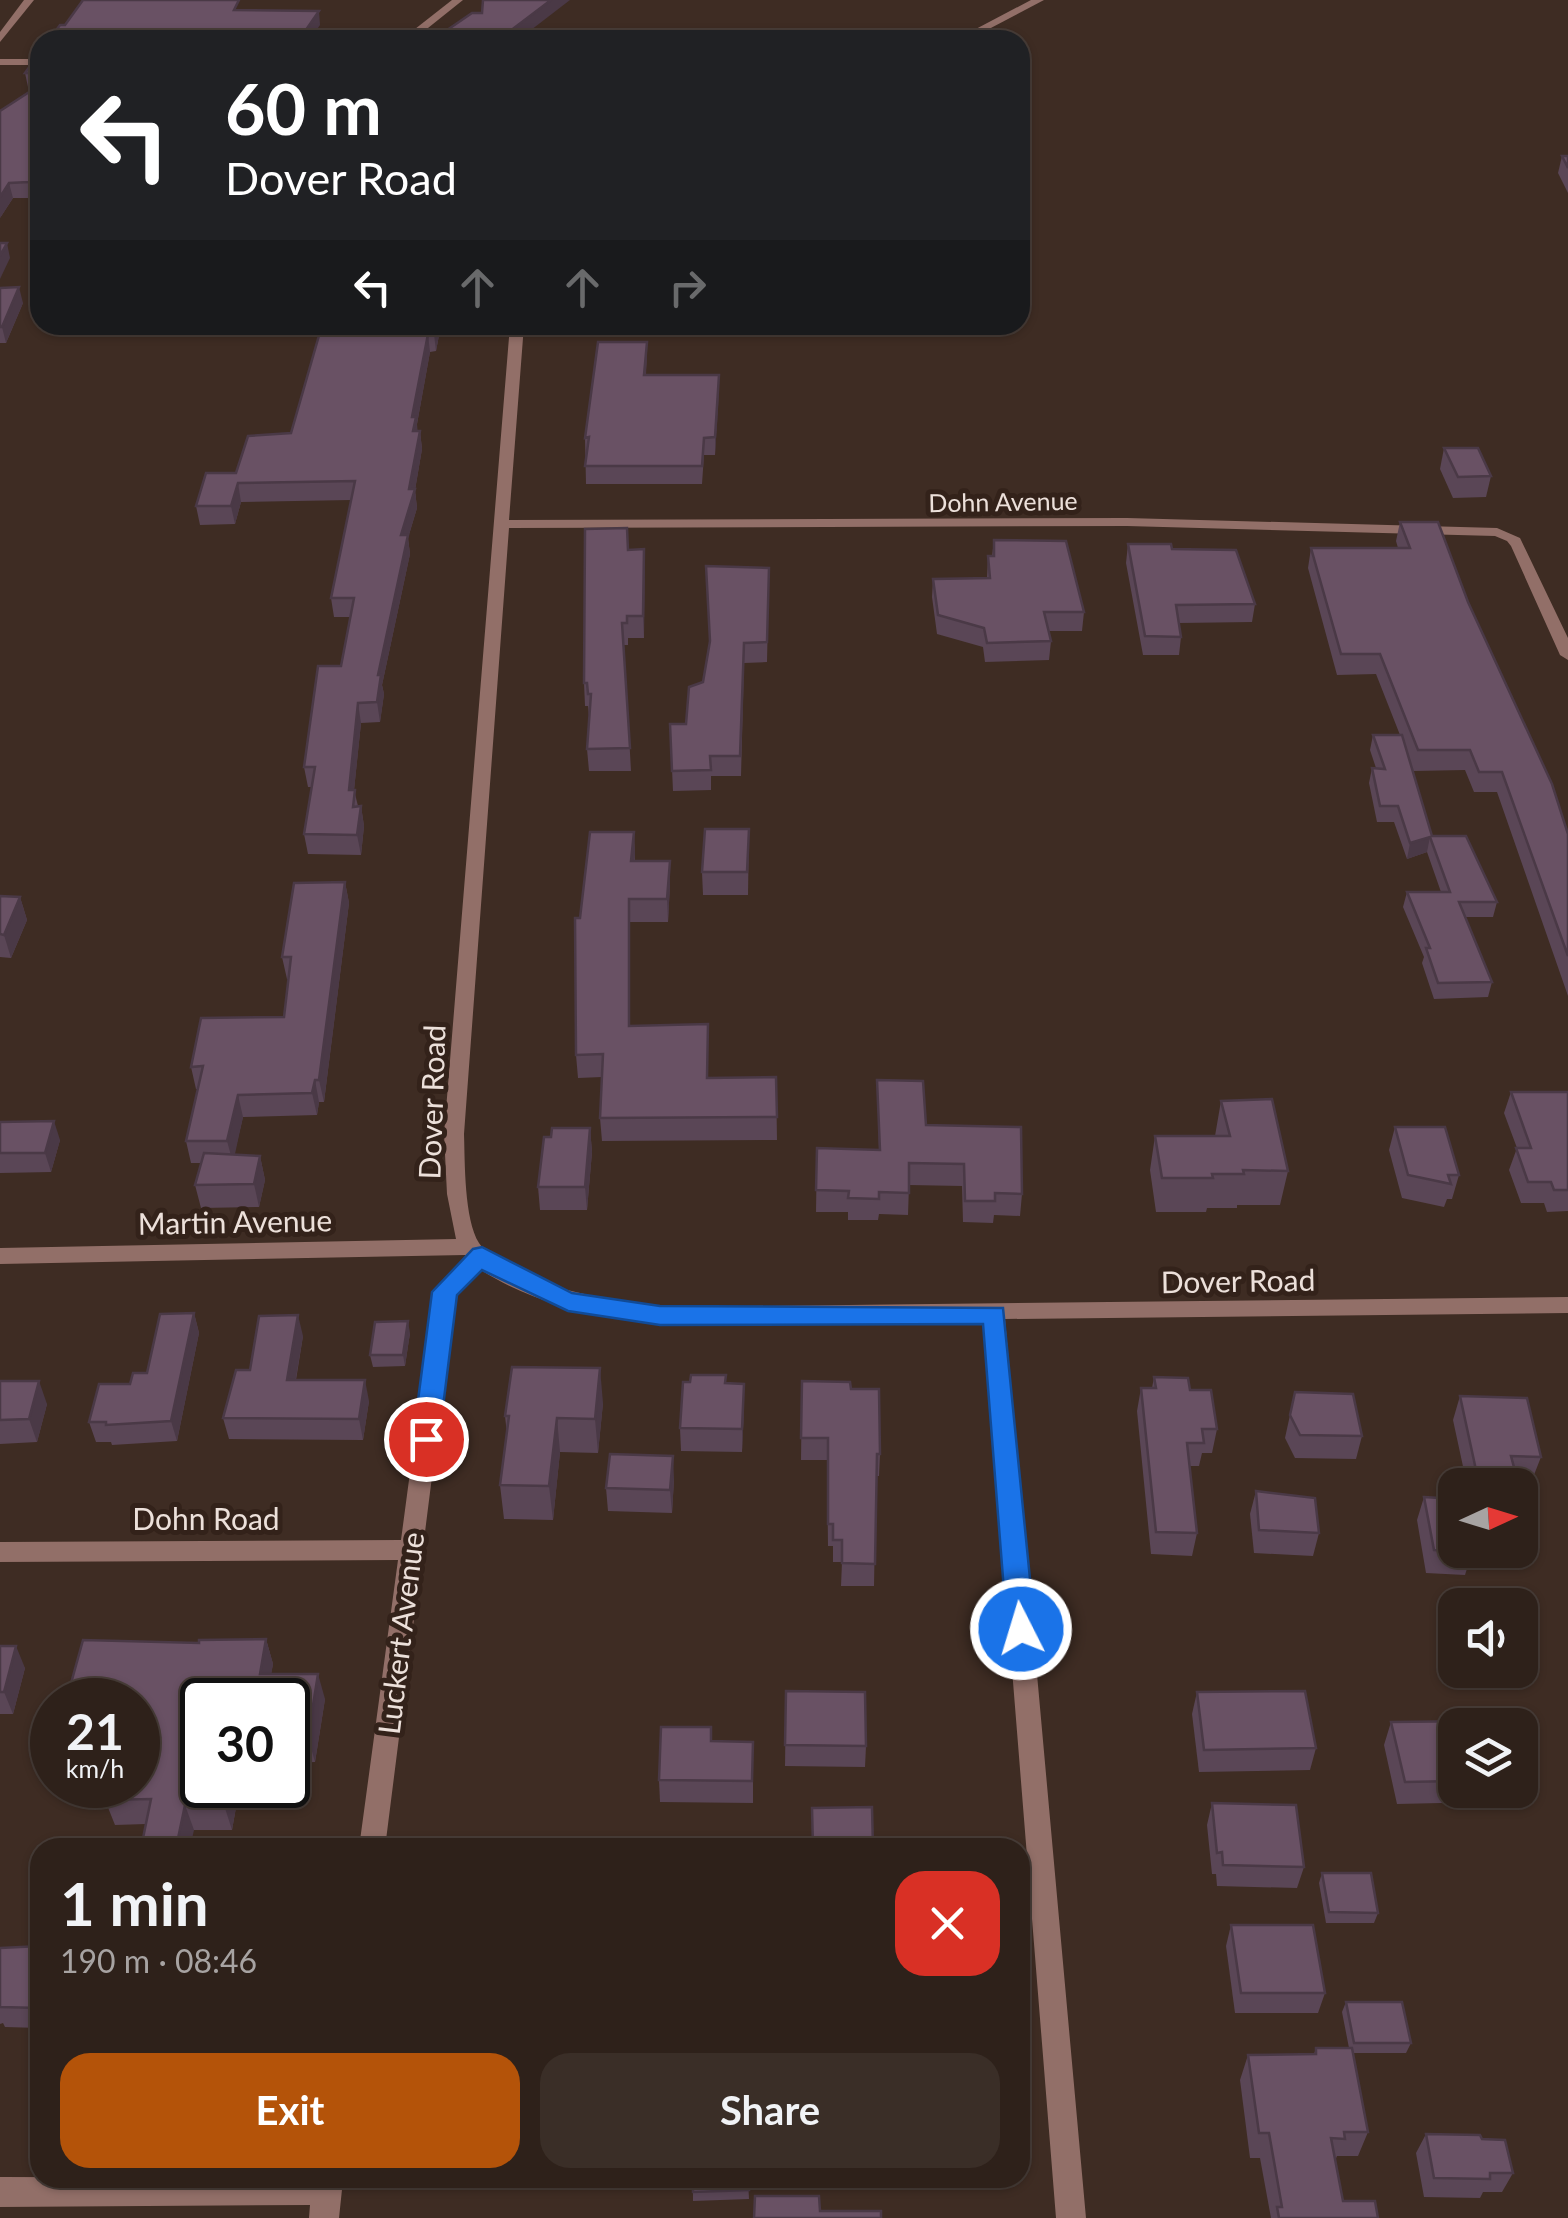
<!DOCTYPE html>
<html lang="en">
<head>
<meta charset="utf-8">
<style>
	body { margin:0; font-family:Lato,sans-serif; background:#3a2e27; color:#f1f3f6; height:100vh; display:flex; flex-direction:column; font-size:38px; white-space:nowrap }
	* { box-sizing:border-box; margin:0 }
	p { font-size:32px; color:#a7a3a2 }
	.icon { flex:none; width:55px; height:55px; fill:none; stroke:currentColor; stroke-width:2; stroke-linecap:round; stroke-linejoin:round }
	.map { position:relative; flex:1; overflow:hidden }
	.details { position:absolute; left:30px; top:1838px; width:1000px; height:350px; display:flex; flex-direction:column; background:#2e211a; border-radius:30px; box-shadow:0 2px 8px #0004,0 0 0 2px #493e39 }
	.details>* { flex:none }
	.banner { position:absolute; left:30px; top:30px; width:1000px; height:305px; border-radius:30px; box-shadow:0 2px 8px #0004,0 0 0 2px #493e39; background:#202124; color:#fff; overflow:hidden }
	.needle { width:65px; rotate:86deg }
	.buttons { position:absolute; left:1438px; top:1468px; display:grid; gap:20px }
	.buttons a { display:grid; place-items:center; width:100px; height:100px; border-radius:20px; background:#2e211a; box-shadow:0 2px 8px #0004,0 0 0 2px #493e39; font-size:50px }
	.speed { position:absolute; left:30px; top:1678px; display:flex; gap:20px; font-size:50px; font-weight:700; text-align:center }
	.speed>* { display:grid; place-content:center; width:130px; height:130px; border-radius:50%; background:#2e211a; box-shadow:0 2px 8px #0004,0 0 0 2px #493e39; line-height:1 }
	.speed small { font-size:25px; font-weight:400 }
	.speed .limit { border:5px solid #111; border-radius:15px; background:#fff; color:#111 }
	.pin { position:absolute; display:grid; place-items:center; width:85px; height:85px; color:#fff; margin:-42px; border:5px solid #fff; border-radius:50%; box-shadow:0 2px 10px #0007 }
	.me { position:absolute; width:110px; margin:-55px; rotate:355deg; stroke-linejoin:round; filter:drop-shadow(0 0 8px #0008) }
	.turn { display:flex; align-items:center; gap:35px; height:210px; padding:0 30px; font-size:45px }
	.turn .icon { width:130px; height:130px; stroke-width:2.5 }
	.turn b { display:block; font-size:70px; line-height:85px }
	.lanes { display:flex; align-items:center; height:95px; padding:0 30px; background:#0003; justify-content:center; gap:50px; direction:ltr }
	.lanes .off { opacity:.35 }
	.round { display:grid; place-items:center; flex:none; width:105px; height:105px; border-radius:30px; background:#3a2e27 }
	.headline { display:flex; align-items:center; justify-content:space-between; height:170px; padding:0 30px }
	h1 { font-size:60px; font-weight:700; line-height:75px }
	.cta { display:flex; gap:20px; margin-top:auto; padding:20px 30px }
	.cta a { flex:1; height:115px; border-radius:30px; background:#b45309; color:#fff; font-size:40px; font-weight:700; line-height:115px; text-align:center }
	.cta a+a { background:#3a2e27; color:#f1f3f6 }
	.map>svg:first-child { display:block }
</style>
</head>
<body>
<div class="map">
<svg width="1568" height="2218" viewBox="0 0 1568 2218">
	<rect width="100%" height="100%" fill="#3e2c23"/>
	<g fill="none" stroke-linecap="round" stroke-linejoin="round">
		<g fill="#926f68" fill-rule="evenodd">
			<path d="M24 0H34L0 42V32Z"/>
			<path d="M452 0H463L413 40H401Z"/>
			<path d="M1031 0H1044L968 40H955Z"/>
			<rect x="0" y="59" width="40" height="6"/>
			<path d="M510 325H524L509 520 1127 518 1497 528 1520 538 1568 638V660L1560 655 1511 546 1507 541 1495 536 1127 526 509 528 464 1134C465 1162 464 1219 479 1243 508 1287 610 1299 660 1307L1568 1297V1313L1005 1319 1086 2218H1056L984 1320C917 1320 851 1321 785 1322 681 1323 572 1328 481 1270L455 1295 385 1848H359L398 1560 0 1562V1542L401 1540 434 1292 467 1257 465 1255 0 1264V1248L456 1239 447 1194 444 1134Z"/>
			<path d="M0 2177 342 2178 343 2180 339 2218H309L310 2205 0 2207Z"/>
		</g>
	</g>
	<g fill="#5a4656">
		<path d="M40 52V182L32 198H13L0 218 36 88 28 87 25 73Z"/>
		<path d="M1562 156H1568V193L1558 173Z"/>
		<path d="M0 288 23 303 6 343H0Z"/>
		<path d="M322 325H441L436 351 430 352 417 424V431H420L422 449 415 490 417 508 408 538 410 554 382 685 384 694 380 722 361 723 354 790 358 806H361L364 826 361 855 308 854 304 834 312 787H308L304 767 341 666 351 617H334L331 598 351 500 241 502 235 524 200 525 196 506 236 473 291 433Z"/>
		<path d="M647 342 646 375H719L715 455H704L702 484H586L585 438Z"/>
		<path d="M1444 448 1491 476 1486 497 1453 498 1440 469Z"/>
		<path d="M1400 522 1468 602 1568 834V996L1497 792H1474L1465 770 1413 771 1432 836 1497 902 1493 917H1465L1492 982 1488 997 1434 999 1422 963 1424 957 1403 907 1407 892H1441L1427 852 1407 859 1394 822H1377L1369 783 1372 768H1376L1370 750 1373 735H1400L1376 674 1337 675 1308 568 1311 548H1398L1396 541Z"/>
		<path d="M994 540 1084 612 1082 631H1048L1051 641 1049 660 985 662 983 647 937 634 932 597 933 579 987 578 988 556H992Z"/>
		<path d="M1128 544 1172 549 1255 604 1252 622 1179 623 1181 637 1179 655H1143L1126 563Z"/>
		<path d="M644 549V638H628V645H624L631 771H589L587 749 589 716 588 706H585L584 683 629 550Z"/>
		<path d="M769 568 767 662 744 663 741 776H711V790L673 791 670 724H686L703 682Z"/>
		<path d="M749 829 748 895H703L702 872Z"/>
		<path d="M634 832 635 861 670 884 668 922H630V1026L708 1047V1078L776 1077 777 1140 602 1141 600 1118 602 1077 578 1078 576 1055 580 918Z"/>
		<path d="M345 882 349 903 324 1102H319L317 1115 243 1117 234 1155 260 1156 265 1180 259 1207 201 1208 195 1185 201 1163H191L186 1141 198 1089H196L191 1067 284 1017 289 979H287L282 957Z"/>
		<path d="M0 896 20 897 27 920 11 958 0 957Z"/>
		<path d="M877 1080 926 1125 1022 1194 1020 1216 994 1215 993 1223 963 1222 962 1186 909 1185 908 1215 879 1214 878 1220H848V1212H816L817 1148 879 1150Z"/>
		<path d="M1511 1092H1568V1211L1547 1212 1544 1203H1521L1509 1170 1517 1148 1504 1113Z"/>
		<path d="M1221 1101 1288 1171 1280 1205H1237V1208H1207L1206 1212H1156L1150 1170 1155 1136H1215Z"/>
		<path d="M0 1122 60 1140 51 1172 0 1173Z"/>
		<path d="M1395 1127 1459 1175 1452 1199H1447L1444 1207 1402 1198 1389 1150Z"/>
		<path d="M590 1128 592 1152 587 1210H540L538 1187 551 1137Z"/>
		<path d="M194 1313 199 1333 177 1441 112 1445 111 1442H96L89 1422 130 1384 147 1373Z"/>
		<path d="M410 1333 405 1366 373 1367 370 1355Z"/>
		<path d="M303 1336 296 1380 369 1401 363 1440 229 1439 223 1418 250 1370Z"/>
		<path d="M1154 1377 1190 1390 1217 1429 1212 1453H1202L1199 1466H1189L1197 1533 1192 1556 1151 1554 1137 1411 1141 1388H1152Z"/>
		<path d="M0 1381 47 1404 37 1442 0 1444Z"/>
		<path d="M802 1381 851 1389 880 1454 879 1476H876L874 1586H841L842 1562H833V1546H828L827 1460H801Z"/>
		<path d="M726 1383 744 1407 742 1452 681 1451 680 1428Z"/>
		<path d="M1295 1392 1362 1436 1356 1459 1295 1458 1285 1438Z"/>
		<path d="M1460 1396 1541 1457 1532 1480H1512L1510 1485H1467L1453 1420Z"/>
		<path d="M603 1403 598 1453 560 1452 553 1520 504 1519 500 1485 507 1434 505 1416Z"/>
		<path d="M674 1479 672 1513 608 1511 606 1488Z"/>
		<path d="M1256 1491 1319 1533 1313 1556 1254 1553 1250 1514Z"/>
		<path d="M1424 1497 1455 1550H1487L1484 1560 1470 1559 1465 1575 1426 1573 1417 1520Z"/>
		<path d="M266 1639 273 1664 271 1674 325 1699 315 1762 288 1763V1700H202V1785H240L232 1830H194L146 1824 115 1825 105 1800 138 1700H75L70 1687 199 1643Z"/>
		<path d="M0 1646 25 1668 13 1714H0Z"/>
		<path d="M786 1691 866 1746 865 1767 785 1766Z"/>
		<path d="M1197 1692 1316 1748 1310 1770 1199 1772 1192 1714Z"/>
		<path d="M1391 1722 1455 1725V1790H1490L1485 1802 1397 1804 1384 1745Z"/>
		<path d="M711 1741 753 1742V1803L660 1802 659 1780Z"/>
		<path d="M1212 1803 1304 1867 1297 1888 1217 1886 1216 1874H1212L1207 1825Z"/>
		<path d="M1322 1873 1378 1913 1374 1923H1326L1319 1883Z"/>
		<path d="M1231 1925 1325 1993 1318 2013H1235L1226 1946Z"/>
		<path d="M40 1946V2028L5 2027 3 2023 0 2024V1948Z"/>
		<path d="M1346 2002 1411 2043 1406 2053H1353L1368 2132 1358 2156H1337L1335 2161 1343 2201 1378 2218H1271L1260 2158H1250L1240 2080 1248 2055 1314 2054 1316 2048H1349L1342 2012Z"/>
		<path d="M1426 2134 1482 2139 1513 2173 1502 2192H1483L1480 2198 1424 2197 1416 2153Z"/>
		<path d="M693 2178H748L749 2199 693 2201Z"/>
	</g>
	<g fill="#4a3946">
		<path d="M551 0H570L518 40H498Z"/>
		<path d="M319 11 320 25 310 40H299Z"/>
		<path d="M40 160V182L32 198 29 182Z"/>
		<path d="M9 183 13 198 0 218V197Z"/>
		<path d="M7 243 10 258 0 279V256Z"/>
		<path d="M19 287 23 303 6 343 2 327Z"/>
		<path d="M436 325H441L436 351 434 334Z"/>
		<path d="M428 334 430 352 417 424 418 435 415 449 412 417Z"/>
		<path d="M647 342V359L644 392V375Z"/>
		<path d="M719 375V392L715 455V437Z"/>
		<path d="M420 431 422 449 415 490 417 508 408 538 410 554 382 685 384 694 380 722 377 702 378 675Z"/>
		<path d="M238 483 241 502 235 524 231 506Z"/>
		<path d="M644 549 645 571 644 638 643 616Z"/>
		<path d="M358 703 361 723 352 810 349 790Z"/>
		<path d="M361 806 364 826 361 855 357 835Z"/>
		<path d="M634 832 635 854 633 883 631 861Z"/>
		<path d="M1430 837 1427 852 1407 859 1410 843Z"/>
		<path d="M670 861V884L668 922 667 899Z"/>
		<path d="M345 882 349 903 324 1102 319 1080Z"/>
		<path d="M20 897 27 920 11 958 4 935Z"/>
		<path d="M629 899 630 922V1049L629 1026Z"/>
		<path d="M315 1080 319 1102 317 1115 312 1093Z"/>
		<path d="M238 1095 243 1117 233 1163 227 1141Z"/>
		<path d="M54 1121 60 1140 51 1172 45 1153Z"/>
		<path d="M590 1128 592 1152 587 1210 585 1187Z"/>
		<path d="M260 1156 265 1180 259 1207 254 1184Z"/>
		<path d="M194 1313 199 1333 177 1441 171 1421Z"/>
		<path d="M298 1315 303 1336 292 1401 287 1380Z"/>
		<path d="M408 1321 410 1333 405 1366 403 1355Z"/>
		<path d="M600 1368 603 1403 598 1453 595 1419Z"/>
		<path d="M365 1380 369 1401 363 1440 359 1419Z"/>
		<path d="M39 1381 47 1404 37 1442 29 1419Z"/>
		<path d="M744 1384V1407L742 1452V1429Z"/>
		<path d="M557 1418 560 1452 553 1520 549 1486Z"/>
		<path d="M673 1456 674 1479 672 1513 670 1490Z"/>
		<path d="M266 1639 273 1664 267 1699 260 1674Z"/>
		<path d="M16 1646 25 1668 13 1714 4 1692Z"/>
		<path d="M318 1674 325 1699 315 1762 308 1737Z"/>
		<path d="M228 1785H240L232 1830 224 1805Z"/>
		<path d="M185 1805 194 1830 190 1848H176Z"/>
	</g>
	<g fill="#695164" stroke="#4a3946" stroke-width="2.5">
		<path d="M83 0H239L234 10 319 11 299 40H49L60 25H65Z"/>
		<path d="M483 0H551L498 40 434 39 472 13H482Z"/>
		<path d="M40 52V73H25Z"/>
		<path d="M40 85V160L29 182 9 183 0 197V111Z"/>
		<path d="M1562 156H1568V168Z"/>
		<path d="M0 243H7L0 256Z"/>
		<path d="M19 287 2 327H0V288Z"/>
		<path d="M322 325H436L434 334H428L412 417H416L413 431H420L409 489H415L401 535H408L378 675H381L377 702 358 703 349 790H355L353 807 361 806 357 835 304 834 315 767H304L318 666H341L354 598H331L355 481 238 483 231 506H196L206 473H236L248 436 291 433Z"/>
		<path d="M598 342H647L644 375H719L715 437 704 438 702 466H585L589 437 585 438Z"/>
		<path d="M1444 448H1478L1491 476 1458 477Z"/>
		<path d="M1400 522H1438L1468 602 1552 784 1568 834V956L1502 772H1479L1470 750H1418L1380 654H1341L1311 548H1410Z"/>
		<path d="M627 528 628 550 644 549 643 616H627V623H622L630 748 587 749 591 694H588L587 683H584L585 529Z"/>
		<path d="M994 540 1066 541 1084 612H1044L1051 641 987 643 984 628 938 615 933 579 990 578 988 556H994Z"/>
		<path d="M1128 544H1171L1172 549 1236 550 1255 604 1176 605 1181 637 1145 636Z"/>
		<path d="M706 566 769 568 767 642 744 643 740 756H710L711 770 672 771 670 724H686L689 687 703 682 710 641Z"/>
		<path d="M1373 735H1402L1432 836H1466L1497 902H1459L1492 982 1438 983 1426 948H1430L1407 892H1450L1430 837 1410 843 1398 806H1380L1372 768 1385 769Z"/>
		<path d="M705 829H749L747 872H702Z"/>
		<path d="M590 832H634L631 861H670L667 899H629V1026L708 1024 707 1078 776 1077 777 1117 600 1118 603 1054 576 1055 575 918H580Z"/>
		<path d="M345 882 319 1080H315L312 1093 238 1095 227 1141H186L203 1066 191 1067 201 1018 284 1017 291 957H282L294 883Z"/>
		<path d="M0 896 20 897 4 935 0 934Z"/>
		<path d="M877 1080 923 1081 926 1125 1021 1127 1022 1194 995 1193V1201H965L964 1164 909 1163V1193L879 1192V1199L848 1198 849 1191 816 1190 817 1148 880 1150Z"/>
		<path d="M1511 1092H1568V1190H1554L1551 1182H1528L1516 1148H1531Z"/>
		<path d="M1272 1099 1288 1171 1243 1170 1244 1174H1212L1213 1178H1162L1155 1136H1230L1221 1101Z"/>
		<path d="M54 1121 45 1153H0V1122Z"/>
		<path d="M1395 1127H1445L1459 1175H1448L1451 1184 1408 1175Z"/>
		<path d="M552 1128H590L585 1187H538L544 1137H551Z"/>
		<path d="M204 1153 260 1156 254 1184 195 1185Z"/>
		<path d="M194 1313 171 1421 106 1425V1422H89L99 1384H130L133 1373H147L160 1314Z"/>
		<path d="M298 1315 287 1380H365L359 1419 223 1418 236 1370H250L259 1316Z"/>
		<path d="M408 1321 403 1355H370L375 1322Z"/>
		<path d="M512 1367 600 1368 595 1419 557 1418 549 1486 500 1485 509 1416H505Z"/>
		<path d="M691 1375H726L725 1383 744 1384 742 1429 680 1428 683 1382H690Z"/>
		<path d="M1154 1377 1188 1378 1190 1390H1211L1217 1429H1202L1204 1443H1187L1197 1533 1156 1532 1141 1388H1156Z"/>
		<path d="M0 1381H39L29 1419 0 1420Z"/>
		<path d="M802 1381 850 1382 851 1389H879L880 1454H877L875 1564 842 1563V1540H833V1524H828V1438H801Z"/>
		<path d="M1295 1392 1353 1394 1362 1436 1300 1435 1290 1415Z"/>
		<path d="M1460 1396 1527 1398 1541 1457 1511 1456 1515 1471 1476 1470Z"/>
		<path d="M610 1454 673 1456 670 1490 606 1488Z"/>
		<path d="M1256 1491 1315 1498 1319 1533 1259 1530Z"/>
		<path d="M1424 1497 1455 1499V1550H1472L1473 1552 1434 1550Z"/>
		<path d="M266 1639 260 1674H318L308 1737H288V1700H202V1785H228L224 1805H185L176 1848H141L151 1799 105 1800 108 1785H138V1700H108L111 1688 70 1687 83 1640 199 1643V1640Z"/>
		<path d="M0 1646H16L4 1692H0Z"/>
		<path d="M786 1691 865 1692 866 1746 785 1745Z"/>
		<path d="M1305 1691 1316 1748 1204 1750 1197 1692Z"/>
		<path d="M1479 1721 1480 1725H1455V1781L1405 1782 1391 1722Z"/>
		<path d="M661 1727H711V1741L753 1742 752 1781 659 1780Z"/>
		<path d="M1212 1803 1296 1805 1304 1867 1223 1865 1222 1852 1217 1853Z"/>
		<path d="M872 1807 873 1848H813L812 1808Z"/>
		<path d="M1322 1873H1371L1378 1913 1329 1912Z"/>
		<path d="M1231 1925H1313L1325 1993H1241Z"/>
		<path d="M40 1946V2008L0 2007V1948Z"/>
		<path d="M1346 2002H1402L1411 2043H1354Z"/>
		<path d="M1316 2048H1352L1368 2132H1344L1345 2139 1331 2138 1343 2201H1375L1378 2218H1279L1277 2207H1282L1269 2133H1259L1248 2055 1316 2054Z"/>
		<path d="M1426 2134 1480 2135 1482 2139 1505 2140 1513 2173H1490V2179L1434 2178Z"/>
		<path d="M693 2178H748L749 2190 693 2192Z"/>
		<path d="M755 2196H819L820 2211H881V2218H754Z"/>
	</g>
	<path fill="#1a73e8" stroke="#114b97" stroke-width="2.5" d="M482 1247 572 1293 660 1306 1003 1308 1035 1629 1031 1637 1021 1641 1011 1637 1007 1629 983 1324 660 1325 568 1311 482 1270 457 1295 439 1439 435 1447 426 1450 417 1447 413 1439 432 1292 473 1249Z"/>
	<g text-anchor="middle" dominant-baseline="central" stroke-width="10" stroke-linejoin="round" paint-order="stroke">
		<g font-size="25" fill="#ece0da" stroke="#33221a">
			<text transform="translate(1003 501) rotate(-1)">Dohn Avenue</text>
		</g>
		<g font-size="30" fill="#ece0da" stroke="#33221a">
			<text transform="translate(431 1102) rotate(-88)">Dover Road</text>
			<text transform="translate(235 1221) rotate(-1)">Martin Avenue</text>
			<text transform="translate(1238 1280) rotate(-1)">Dover Road</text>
			<text x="206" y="1518">Dohn Road</text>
			<text transform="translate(400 1633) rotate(-83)">Luckert Avenue</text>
		</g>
	</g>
</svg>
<div class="buttons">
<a><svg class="needle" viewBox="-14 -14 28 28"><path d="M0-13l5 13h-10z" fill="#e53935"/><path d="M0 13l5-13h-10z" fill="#a7a3a2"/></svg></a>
<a><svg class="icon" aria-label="sound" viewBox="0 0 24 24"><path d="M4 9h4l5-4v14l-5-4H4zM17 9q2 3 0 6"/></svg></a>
<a><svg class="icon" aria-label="layers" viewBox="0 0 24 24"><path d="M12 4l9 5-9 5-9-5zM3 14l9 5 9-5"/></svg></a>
</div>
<div class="speed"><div>21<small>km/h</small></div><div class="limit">30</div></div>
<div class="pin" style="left:426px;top:1439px;background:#d93025"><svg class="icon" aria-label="arrive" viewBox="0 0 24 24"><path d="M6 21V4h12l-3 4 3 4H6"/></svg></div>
<svg class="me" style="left:1021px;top:1629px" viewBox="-20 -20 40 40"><circle r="17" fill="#1a73e8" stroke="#fff" stroke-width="3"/><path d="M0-11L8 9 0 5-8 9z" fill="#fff"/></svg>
<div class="banner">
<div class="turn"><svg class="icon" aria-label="left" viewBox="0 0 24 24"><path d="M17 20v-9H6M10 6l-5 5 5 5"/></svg><div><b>60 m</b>Dover Road</div></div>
<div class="lanes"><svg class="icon" aria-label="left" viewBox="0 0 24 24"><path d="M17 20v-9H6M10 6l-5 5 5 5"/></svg><svg class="icon off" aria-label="ahead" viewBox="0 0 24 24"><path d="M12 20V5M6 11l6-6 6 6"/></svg><svg class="icon off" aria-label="ahead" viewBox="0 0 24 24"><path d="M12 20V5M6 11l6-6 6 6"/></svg><svg class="icon off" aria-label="right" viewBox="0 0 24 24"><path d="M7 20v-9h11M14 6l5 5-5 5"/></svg></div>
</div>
<section class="details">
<div class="headline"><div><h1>1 min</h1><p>190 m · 08:46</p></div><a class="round" style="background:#d93025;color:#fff"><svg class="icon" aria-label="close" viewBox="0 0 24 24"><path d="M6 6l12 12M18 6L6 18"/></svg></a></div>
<div class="cta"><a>Exit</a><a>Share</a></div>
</section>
</div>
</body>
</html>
